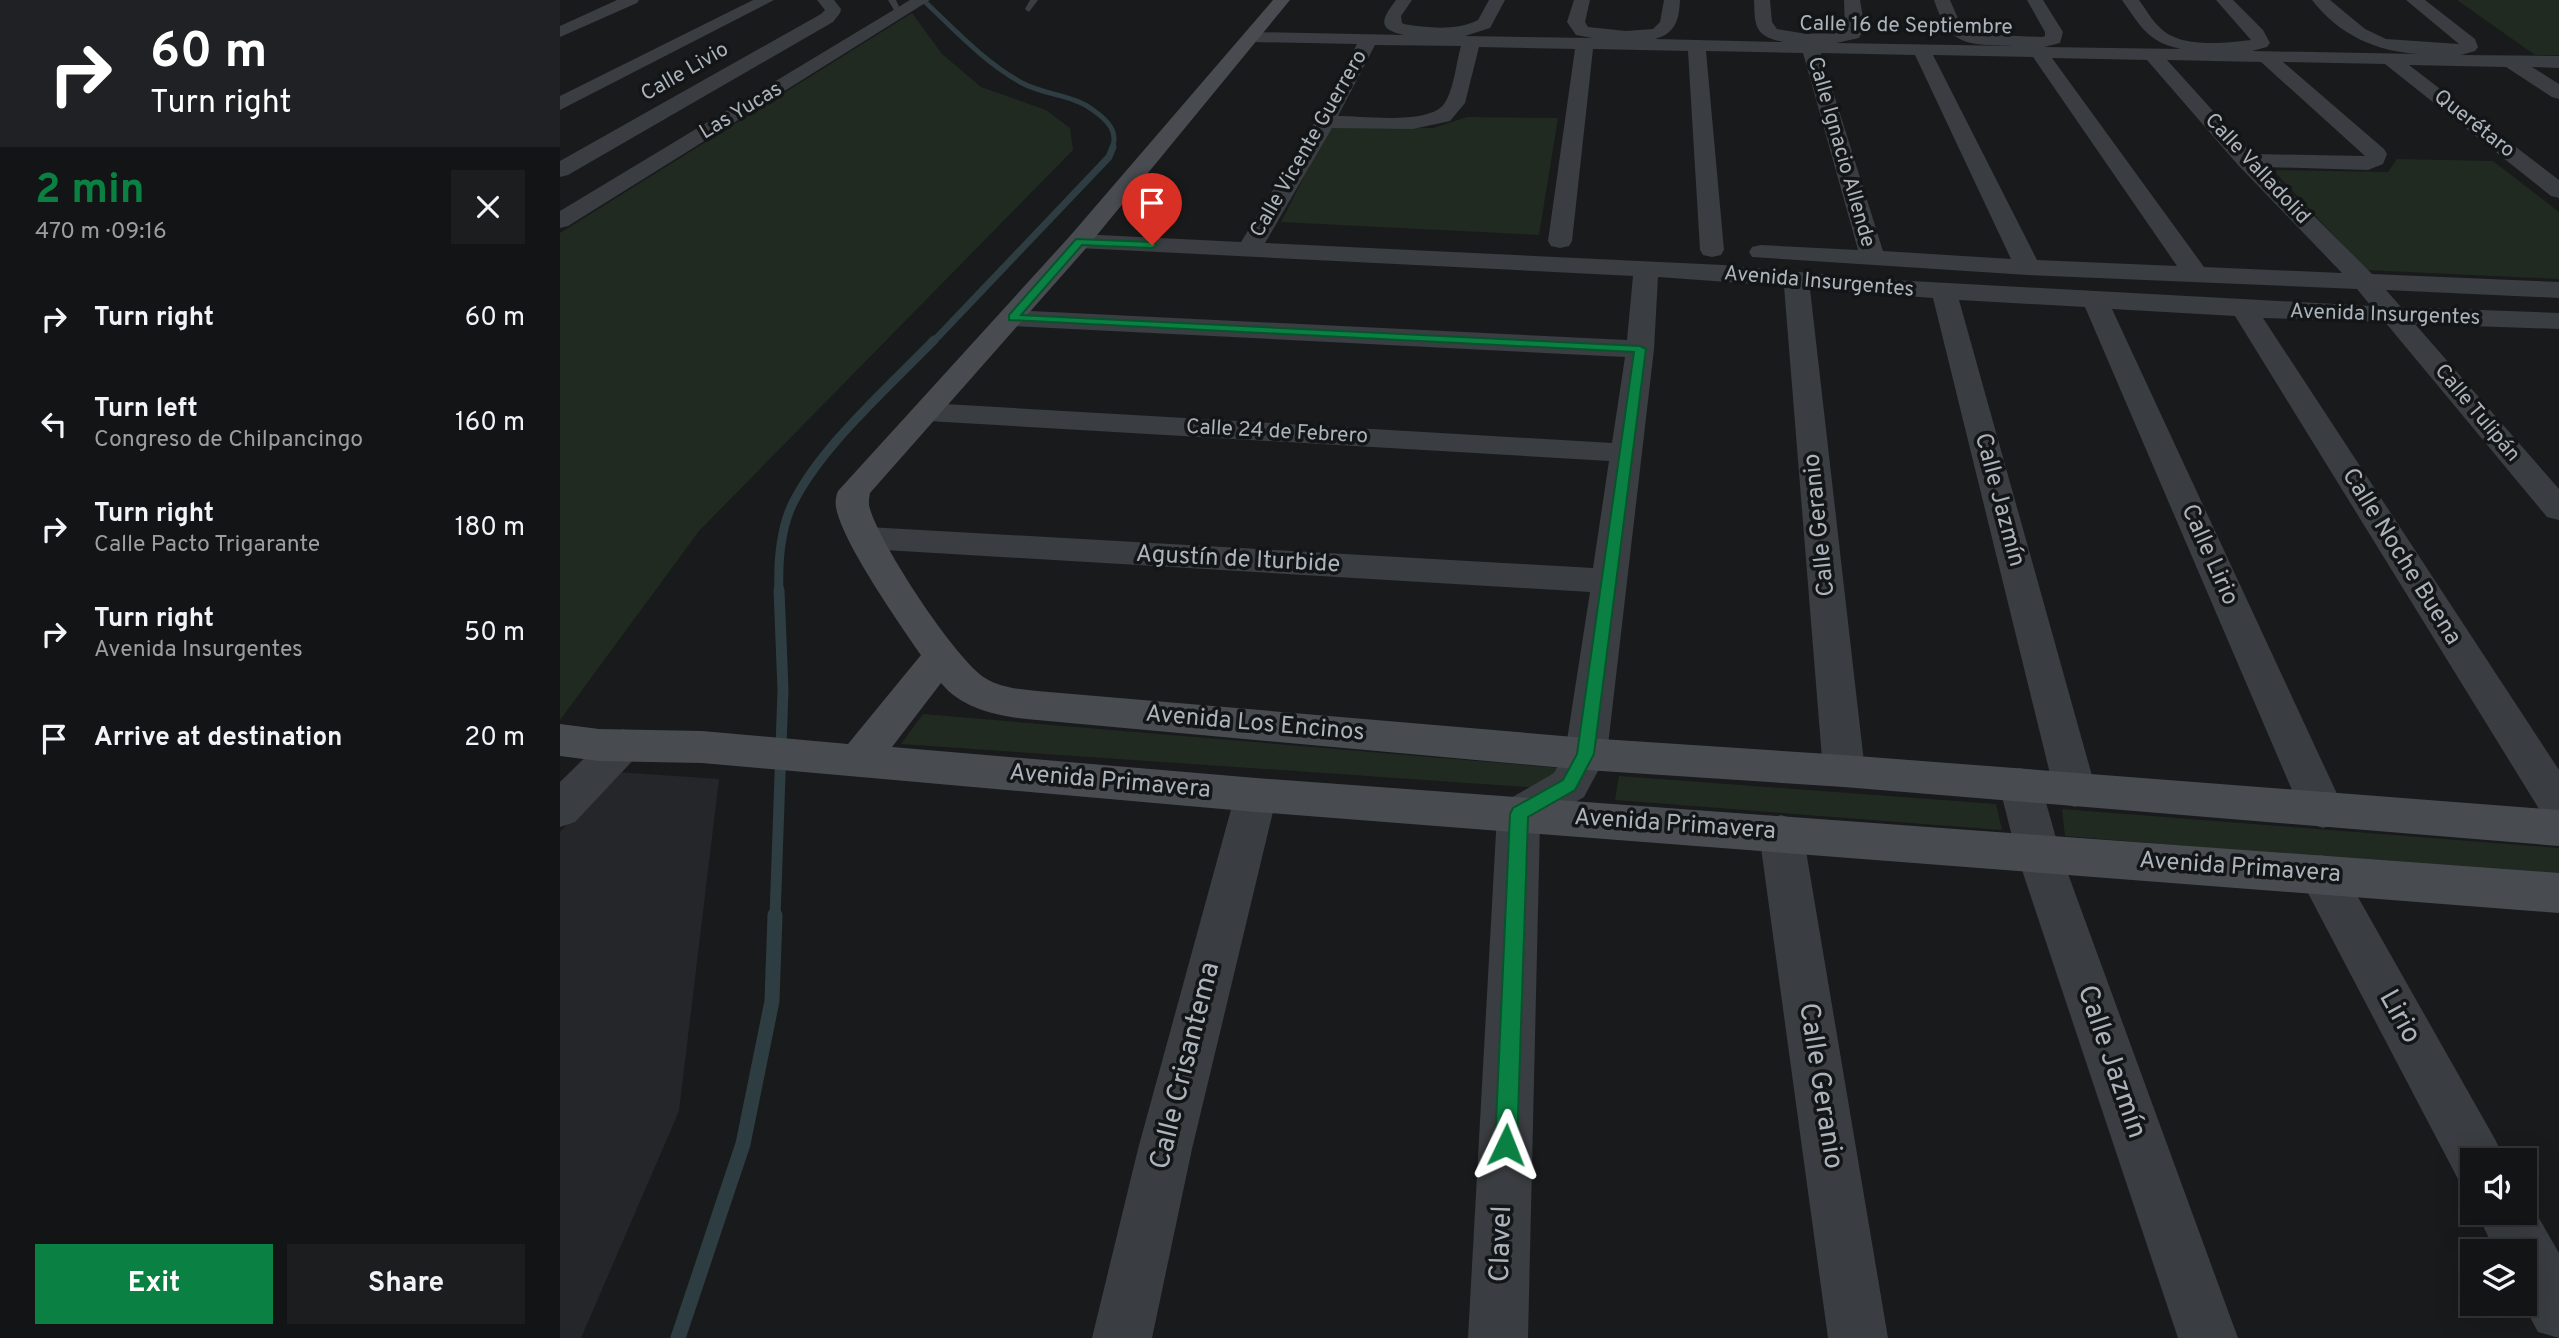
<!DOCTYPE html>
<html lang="en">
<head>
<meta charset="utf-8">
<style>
	body { margin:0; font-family:Overpass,sans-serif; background:#1c1d1e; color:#f1f3f6; height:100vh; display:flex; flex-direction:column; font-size:26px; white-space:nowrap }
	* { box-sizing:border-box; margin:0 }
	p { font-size:23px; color:#9d9ea0 }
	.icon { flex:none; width:38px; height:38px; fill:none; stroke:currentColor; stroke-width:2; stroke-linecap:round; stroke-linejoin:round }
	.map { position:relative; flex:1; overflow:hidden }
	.details { display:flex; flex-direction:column; background:#131415; width:560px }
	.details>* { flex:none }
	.hud { background:#202124; color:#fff; overflow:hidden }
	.tools { position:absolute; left:1900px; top:1148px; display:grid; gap:14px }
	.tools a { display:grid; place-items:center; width:77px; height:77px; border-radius:0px; background:#131415; box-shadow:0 7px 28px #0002,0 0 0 2px #323334; font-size:35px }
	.pin { position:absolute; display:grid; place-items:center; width:60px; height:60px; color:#fff; margin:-72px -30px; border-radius:50% 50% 50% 0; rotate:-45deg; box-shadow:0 0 7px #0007 }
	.pin .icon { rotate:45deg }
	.me { position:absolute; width:77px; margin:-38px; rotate:2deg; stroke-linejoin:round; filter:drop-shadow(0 0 5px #0008) }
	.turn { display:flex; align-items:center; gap:24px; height:147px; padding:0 35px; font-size:32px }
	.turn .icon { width:91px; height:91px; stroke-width:2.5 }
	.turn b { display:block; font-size:49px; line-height:60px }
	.round { display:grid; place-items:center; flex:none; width:74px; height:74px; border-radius:0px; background:#1c1d1e }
	.head { display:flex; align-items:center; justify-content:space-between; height:119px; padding:0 35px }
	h1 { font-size:42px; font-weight:700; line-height:52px; color:#0b8043 }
	.cta { display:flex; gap:14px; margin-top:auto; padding:14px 35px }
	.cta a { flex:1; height:80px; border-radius:0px; background:#0b8043; color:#fff; font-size:28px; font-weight:700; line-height:80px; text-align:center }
	.cta a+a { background:#1c1d1e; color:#f1f3f6 }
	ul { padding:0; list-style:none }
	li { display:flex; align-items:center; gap:21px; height:105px; padding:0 35px }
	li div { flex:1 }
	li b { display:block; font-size:26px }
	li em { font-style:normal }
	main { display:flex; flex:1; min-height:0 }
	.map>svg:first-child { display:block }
</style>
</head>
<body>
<main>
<section class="details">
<div class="hud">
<div class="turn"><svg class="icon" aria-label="right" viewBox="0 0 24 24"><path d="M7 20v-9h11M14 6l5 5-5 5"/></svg><div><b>60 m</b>Turn right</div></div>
</div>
<div class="head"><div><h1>2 min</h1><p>470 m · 09:16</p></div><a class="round"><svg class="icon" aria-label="close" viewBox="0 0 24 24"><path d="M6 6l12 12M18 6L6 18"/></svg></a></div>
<ul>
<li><svg class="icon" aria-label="right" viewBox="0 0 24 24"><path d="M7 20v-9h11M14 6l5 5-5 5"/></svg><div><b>Turn right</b></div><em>60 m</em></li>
<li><svg class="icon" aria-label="left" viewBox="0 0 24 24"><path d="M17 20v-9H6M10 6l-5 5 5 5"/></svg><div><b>Turn left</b><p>Congreso de Chilpancingo</p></div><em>160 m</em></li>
<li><svg class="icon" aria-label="right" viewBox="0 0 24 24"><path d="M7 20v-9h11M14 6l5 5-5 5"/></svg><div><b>Turn right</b><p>Calle Pacto Trigarante</p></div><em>180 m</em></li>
<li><svg class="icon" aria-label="right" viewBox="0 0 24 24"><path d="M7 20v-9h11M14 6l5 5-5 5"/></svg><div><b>Turn right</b><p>Avenida Insurgentes</p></div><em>50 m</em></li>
<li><svg class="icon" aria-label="arrive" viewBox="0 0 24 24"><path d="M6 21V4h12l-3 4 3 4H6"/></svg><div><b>Arrive at destination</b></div><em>20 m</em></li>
</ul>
<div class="cta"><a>Exit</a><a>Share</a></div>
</section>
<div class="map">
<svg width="1999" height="1338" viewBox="0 0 1999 1338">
	<rect width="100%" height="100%" fill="#191a1c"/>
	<path fill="#252629" d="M56 772 159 779 119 1111 21 1338H0V832Z"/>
	<g fill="#212a21">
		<path d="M1897 0H1999V55H1975Z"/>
		<path d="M352 13 382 54 421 87 486 110 510 128 513 150 139 531 0 720V233Z"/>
		<path d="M907 117 998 118 979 235 721 222 770 126 873 128Z"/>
		<path d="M1837 159 1933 161 1999 212V279L1806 270 1713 170 1828 172Z"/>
		<path d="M363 714 1000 768 996 789 341 744Z"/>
		<path d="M1059 776 1436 804 1442 830 1055 800Z"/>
		<path d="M1502 809 1999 848V877L1505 836Z"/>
	</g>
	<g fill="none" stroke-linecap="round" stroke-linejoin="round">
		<path stroke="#2e3d41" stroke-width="5" d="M363 0C395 30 424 62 462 83 484 95 514 95 533 110 547 120 559 131 552 149"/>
		<path stroke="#2e3d41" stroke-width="7" d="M373 342 549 157 553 147"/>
		<path stroke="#2e3d41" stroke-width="9" d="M219 592C218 567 220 536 229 512 253 453 329 387 374 340"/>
		<path stroke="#2e3d41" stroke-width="11" d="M215 917 223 690 219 590"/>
		<path stroke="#2e3d41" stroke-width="15" d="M118 1338 183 1144 212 1001 215 915"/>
		<g fill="#3a3d41" fill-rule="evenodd">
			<path d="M328 0H336L343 15H337Z"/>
			<path d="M470 0H478L469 12 465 9Z"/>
		</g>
		<g fill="#3a3d41" fill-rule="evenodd">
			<path d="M57 0H79L77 3 0 37V26Z"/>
			<path d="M193 0H214L0 110V96Z"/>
			<path d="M257 0H274L281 9 280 13 273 22 8 175 0 177V161L261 14 265 10Z"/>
			<path d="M350 0H370L8 226 0 228V211Z"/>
			<path d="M836 0H852L841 16 842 23 844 24C867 28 897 31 918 20L929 0H945L930 28 905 36 1032 38 1016 35 1007 22 1014 0H1030L1025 22 1028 27 1066 31 1093 29 1100 22 1104 0H1120C1119 20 1116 33 1095 39L1223 42C1194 36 1195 26 1194 0H1210L1212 22 1217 29 1247 34 1285 31 1284 0H1300C1302 13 1306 26 1299 38L1276 43 1453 46C1408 44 1390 48 1374 0H1390L1400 23 1413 34 1482 37 1485 36V32L1467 0H1483L1503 32 1500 43 1484 47 1621 49C1588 42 1581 27 1562 0H1579C1587 11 1595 26 1608 34 1629 47 1667 43 1691 40L1656 0H1673L1703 30 1710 43 1707 47 1692 51 1860 54C1817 52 1779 35 1752 0H1770L1805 29 1826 39 1899 44 1846 0H1865L1915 39 1918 47 1915 51 1901 55 1999 56V68L1972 67 1999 84V99L1992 97 1946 67 1849 65 1999 180V198L1991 196 1825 64 1723 62 1824 149 1827 154 1823 164 1808 170 1705 167 1812 274 1999 282V298L1826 290 1841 307 1999 313V329L1855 324 1999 489V520L1987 517 1825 322 1703 318 1999 770V822L1984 817 1675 316 1552 309 1785 811 1778 823 1763 828 1748 823 1741 811 1525 307 1399 300 1536 790 1530 802 1515 807 1500 802 1494 790 1373 298 1250 289 1305 771 1299 783 1284 787 1269 783 1263 771 1224 286 1098 277 1094 349 1047 754 1024 797 980 823 968 1338H908L937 814 944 802 994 773 1005 753 1030 592 308 549 296 546 291 538 296 530 308 527 1033 568 1049 461 368 421 357 418 353 412 357 406 368 403 1052 443 1065 357 453 326 443 324 440 318 443 312 453 310 1067 340 1073 276 519 248 510 246 507 241 510 236 519 234 681 242 755 122 797 44 691 42 682 37 691 32 844 35C816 29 822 19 836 0ZM815 45 901 46C896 63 894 90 884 104 869 125 803 116 778 116ZM919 47 1015 49 988 241 991 246 1000 248 1009 246 1012 241 1033 49 1128 51 1140 250 1143 255 1152 257 1161 255 1164 250 1146 51 1243 53 1298 250 1201 245 1192 247 1189 252 1192 257 1468 275 1797 289 1811 306 1315 279 1163 265 705 243 772 128 853 129 890 121 905 103ZM1261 53 1355 55 1451 259 1323 251ZM1373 55 1473 57 1617 266 1477 260ZM1492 58 1587 60 1678 165 1782 273 1644 267ZM1607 60 1701 62 1805 156 1692 154Z"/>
			<path d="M63 729 77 734 84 745 77 756 15 822 0 827V782L49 734Z"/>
			<path d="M1460 768 1475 773 1481 785 1500 852 1678 1338H1618L1456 852 1439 785 1445 773Z"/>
			<path d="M696 778 711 783 717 795 632 1149 592 1338H532L578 1149 675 795 681 783Z"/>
			<path d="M1221 815 1237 820 1243 833 1328 1338H1268L1199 833 1205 820Z"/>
			<path d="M1761 855 1777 860 1936 1141 1944 1160H1913V1186L1898 1179 1738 874 1745 860Z"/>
			<path d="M1965 1194 1999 1253V1338L1978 1332 1963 1304H1965V1251H1935L1917 1213H1965Z"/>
		</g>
		<path fill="#484c51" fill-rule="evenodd" d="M713 0H730L528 246 310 493C309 499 308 504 310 509 320 544 395 659 425 678 441 688 459 689 477 691L1026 738 1284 755 1999 810V846L1284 787 1026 770 477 720C443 717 404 711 381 683L332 747 696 778 1999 873V913L696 812 142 763 39 761 0 756V724L39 729 142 731 288 744 361 655C339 623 282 542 276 507 275 502 276 496 278 491L510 236Z"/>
	</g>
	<path fill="#0b8043" stroke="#07532c" stroke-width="2" d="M516 239 592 242 597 245 592 248 522 245 461 315 1080 346 1086 349 1034 754 1015 790 968 817 957 1145 954 1153 946 1156 938 1153 935 1145 950 814 953 808 1003 780 1017 754 1074 352 449 320V315Z"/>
	<g text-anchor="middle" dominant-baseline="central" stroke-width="7" stroke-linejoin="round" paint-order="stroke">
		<g font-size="21" fill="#abb4bc" stroke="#141517">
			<text transform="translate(1346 26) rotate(1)">Calle 16 de Septiembre</text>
			<text transform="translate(125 72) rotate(-30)">Calle Livio</text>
			<text transform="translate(181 111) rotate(-31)">Las Yucas</text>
			<text transform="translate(1914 124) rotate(38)">Querétaro</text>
			<text transform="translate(749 144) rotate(-60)">Calle Vicente Guerrero</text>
			<text transform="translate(1281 152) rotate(74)">Calle Ignacio Allende</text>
			<text transform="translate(1697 169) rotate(47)">Calle Valladolid</text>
			<text transform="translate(1259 282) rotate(5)">Avenida Insurgentes</text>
			<text transform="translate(1825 315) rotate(2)">Avenida Insurgentes</text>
			<text transform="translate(1917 413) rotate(50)">Calle Tulipán</text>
			<text transform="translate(717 432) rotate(3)">Calle 24 de Febrero</text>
		</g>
		<g font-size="24" fill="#abb4bc" stroke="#141517">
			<text transform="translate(1439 500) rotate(75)">Calle Jazmín</text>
			<text transform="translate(1260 525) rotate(-96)">Calle Geranio</text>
			<text transform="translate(1649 555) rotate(66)">Calle Lirio</text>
			<text transform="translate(1841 557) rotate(58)">Calle Noche Buena</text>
			<text transform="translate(678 560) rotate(3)">Agustín de Iturbide</text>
			<text transform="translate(695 724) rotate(5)">Avenida Los Encinos</text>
			<text transform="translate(550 782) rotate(5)">Avenida Primavera</text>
			<text transform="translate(1115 825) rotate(4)">Avenida Primavera</text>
			<text transform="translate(1680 868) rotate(4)">Avenida Primavera</text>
		</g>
		<g font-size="28" fill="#abb4bc" stroke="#141517">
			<text transform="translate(1839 1017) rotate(61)">Lirio</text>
			<text transform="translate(1551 1062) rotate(71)">Calle Jazmín</text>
			<text transform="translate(626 1066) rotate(-76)">Calle Crisantema</text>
			<text transform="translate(1260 1086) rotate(81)">Calle Geranio</text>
			<text transform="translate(942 1244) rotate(-88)">Clavel</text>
		</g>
	</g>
</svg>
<div class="tools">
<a><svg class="icon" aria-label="sound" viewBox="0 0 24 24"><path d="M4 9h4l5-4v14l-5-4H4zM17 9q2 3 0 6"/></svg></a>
<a><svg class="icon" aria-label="layers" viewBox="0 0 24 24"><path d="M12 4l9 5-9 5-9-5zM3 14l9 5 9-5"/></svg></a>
</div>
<div class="pin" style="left:592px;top:245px;background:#d93025"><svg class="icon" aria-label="arrive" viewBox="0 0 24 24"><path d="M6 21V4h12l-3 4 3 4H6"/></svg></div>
<svg class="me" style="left:946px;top:1145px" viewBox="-20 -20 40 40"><path d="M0-17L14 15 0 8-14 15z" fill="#0b8043" stroke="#fff" stroke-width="4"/></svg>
</div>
</main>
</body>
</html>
